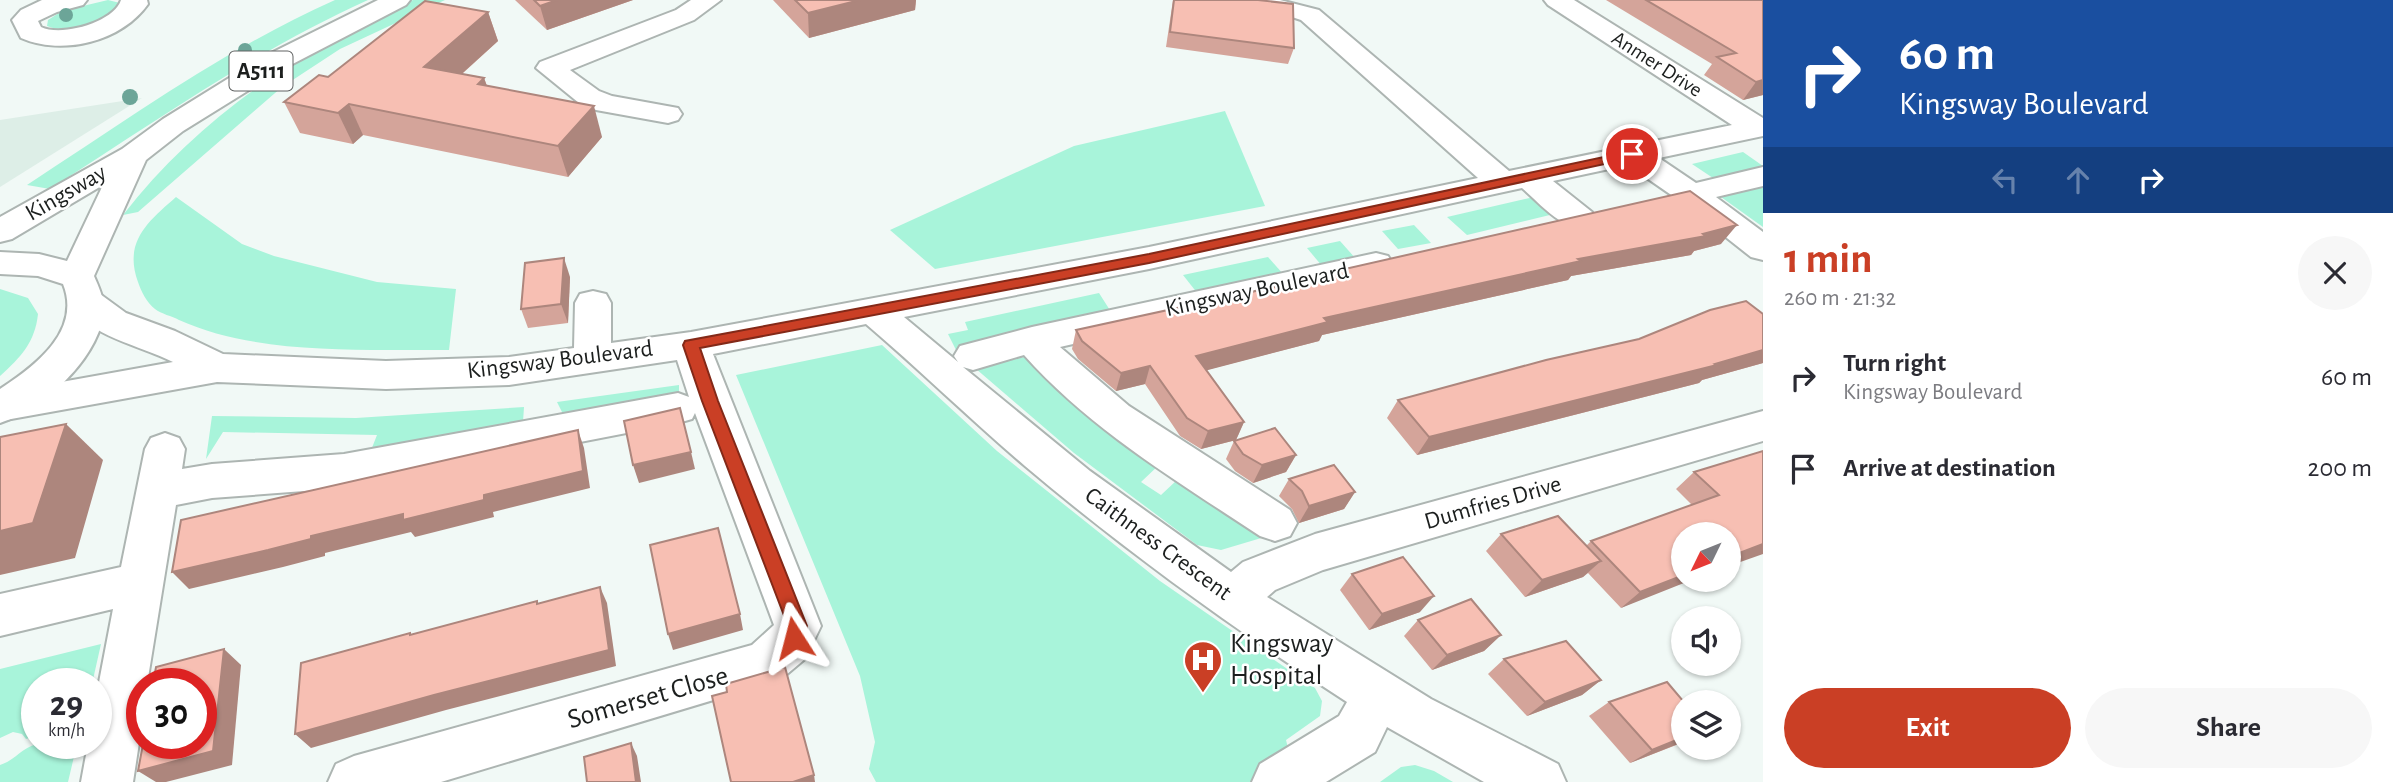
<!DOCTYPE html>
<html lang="en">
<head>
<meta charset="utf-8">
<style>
	body { margin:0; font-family:"Alegreya Sans",sans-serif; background:#f7f7f7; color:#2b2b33; height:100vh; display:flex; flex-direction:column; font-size:26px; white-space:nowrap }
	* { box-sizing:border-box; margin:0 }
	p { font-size:23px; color:#7c7c81 }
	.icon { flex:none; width:38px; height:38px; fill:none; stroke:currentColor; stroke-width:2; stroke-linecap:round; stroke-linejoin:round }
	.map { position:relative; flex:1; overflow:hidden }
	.side { display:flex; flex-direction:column; background:#fff; width:630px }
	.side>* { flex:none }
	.guide { background:#1a4fa0; color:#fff; overflow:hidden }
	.needle { width:46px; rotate:227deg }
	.buttons { position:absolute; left:1671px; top:522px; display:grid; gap:14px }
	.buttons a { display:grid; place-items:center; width:70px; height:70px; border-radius:50%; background:#fff; box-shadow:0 2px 5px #0004; font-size:35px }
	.speed { position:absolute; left:21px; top:668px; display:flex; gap:14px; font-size:35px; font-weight:700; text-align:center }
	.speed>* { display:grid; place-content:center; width:91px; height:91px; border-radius:50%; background:#fff; box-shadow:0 2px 5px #0004; line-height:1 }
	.speed small { font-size:18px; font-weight:400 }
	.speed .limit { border:10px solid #d22; background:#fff; color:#111 }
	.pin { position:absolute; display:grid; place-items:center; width:60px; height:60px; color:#fff; margin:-30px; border:4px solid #fff; border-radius:50%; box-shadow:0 2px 7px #0007 }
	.me { position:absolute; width:77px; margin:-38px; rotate:351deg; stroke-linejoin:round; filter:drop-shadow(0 0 5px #0008) }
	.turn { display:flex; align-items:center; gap:24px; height:147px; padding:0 21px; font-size:32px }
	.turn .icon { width:91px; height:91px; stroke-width:2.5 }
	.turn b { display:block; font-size:49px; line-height:60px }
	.lanes { display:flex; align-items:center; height:66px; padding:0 21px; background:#0003; justify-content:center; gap:35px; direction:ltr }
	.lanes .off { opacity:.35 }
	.round { display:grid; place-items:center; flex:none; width:74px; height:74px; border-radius:37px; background:#f7f7f7 }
	.headline { display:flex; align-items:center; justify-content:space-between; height:119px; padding:0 21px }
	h1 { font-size:42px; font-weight:700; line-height:52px; color:#ca3f25 }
	.primary-button { display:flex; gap:14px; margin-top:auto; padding:14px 21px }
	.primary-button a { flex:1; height:80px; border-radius:42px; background:#ca3f25; color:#fff; font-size:28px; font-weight:700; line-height:80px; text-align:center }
	.primary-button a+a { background:#f7f7f7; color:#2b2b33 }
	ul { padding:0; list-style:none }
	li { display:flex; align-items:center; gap:21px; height:91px; padding:0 21px }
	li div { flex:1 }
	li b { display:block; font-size:26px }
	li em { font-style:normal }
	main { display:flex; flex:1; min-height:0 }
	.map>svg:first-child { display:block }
</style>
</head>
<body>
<main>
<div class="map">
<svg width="1763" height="782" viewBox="0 0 1763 782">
	<rect width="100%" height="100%" fill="#f1f9f6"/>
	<path fill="#ddeee7" d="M142 98 0 187V120Z"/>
	<g fill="#a8f4da">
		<path d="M108 0 120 3C106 24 70 36 47 26L48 20 62 11Z"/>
		<path d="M335 0H368C255 51 153 123 50 189L27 185C127 120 225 49 335 0Z"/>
		<path d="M413 0H445L340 49 282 87 138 212 123 215C198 118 301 49 413 0Z"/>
		<path d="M1225 111 1265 206 935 269 890 230 1074 146Z"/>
		<path d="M1743 152 1763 166 1713 178 1692 164Z"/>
		<path d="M1763 186V227L1721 197Z"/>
		<path d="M176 197 242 244 274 256 377 282 456 289 449 350C363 349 259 356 179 320 172 316 161 314 155 309 147 303 141 291 138 282 123 241 149 221 176 197Z"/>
		<path d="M1534 197 1554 214 1467 235 1447 217Z"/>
		<path d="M1414 225 1431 243 1398 249 1382 231Z"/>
		<path d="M1340 241 1356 259 1322 266 1307 248Z"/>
		<path d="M1268 257 1284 275 1198 294 1183 275Z"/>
		<path d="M0 289 28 298 38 314C35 342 21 357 0 376Z"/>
		<path d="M1099 293 1113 315 956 350 948 334 968 330 965 322Z"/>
		<path d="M882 345 997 451 1160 581 1315 688 1322 701 1320 716 1286 740 1291 760 1258 782H876L869 769 875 742 860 676 736 375Z"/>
		<path d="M1029 356 1160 464 1141 482 1161 495 1177 480 1268 536 1221 550 1197 545 1074 453 975 368Z"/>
		<path d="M679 385V395L565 418 557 402Z"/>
		<path d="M524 407 523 422 366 463 377 435 223 432 206 459 212 416 356 418Z"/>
		<path d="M101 644 92 684H37V736L26 739 22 734 13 732 0 738V669Z"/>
		<path d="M37 744H77L68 782H0V765C16 760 21 748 37 744Z"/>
		<path d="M1415 765 1434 771 1453 782H1380L1401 767Z"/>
	</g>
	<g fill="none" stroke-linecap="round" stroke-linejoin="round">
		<defs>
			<g id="minor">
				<path d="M42 0H87L83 5 57 12 38 21 41 27C62 37 114 22 121 0H147L148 4C121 42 62 56 21 38L12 20 21 10Z"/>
				<path d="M691 0H721L694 20 570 70 599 91 612 96 678 108 682 114 678 120 668 123 596 110 579 103 536 68 540 62 676 10Z"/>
				<path d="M1197 0H1280L1319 10 1509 171 1732 125 1548 5 1544 0H1574L1763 118V136L1659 158 1696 183 1763 167V186L1716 197 1763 232V260L1751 257 1680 201 1628 165 1553 181 1592 212 1596 219 1592 226C1564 234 1542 205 1522 188L1149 269 904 317 958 362 954 356 960 346 1032 327 1376 253 1388 256 1393 264 1388 272 1060 347 1129 406 1290 510 1297 523 1290 536 1275 541 1260 536C1177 481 1091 430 1024 355L973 370 963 367 1090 471 1231 572 1243 562 1315 534 1763 411V441L1323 570 1275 590 1267 597 1431 699 1558 764 1566 782H1484L1387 727 1375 752 1326 782H1252L1260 764 1339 716 1347 702C1235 630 1127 552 1025 466 971 420 920 370 866 324L713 354 821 626 805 659 780 680 441 782H328L336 764 354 756 752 645 774 625 695 413 692 419 678 423 344 488 212 498 176 505 147 684H142V723L133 782H81L88 744H96V698L113 609 0 636V594L121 567 145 449 151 438 165 433 179 438 185 449 182 469 212 464 344 454 678 393 689 397 677 360 509 385 386 389 217 382 0 421V393L173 362C140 345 89 337 69 303L74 294 87 291 100 294 126 313 175 331 223 354 386 361 509 357 574 348 575 303 580 294 593 291 606 294 611 303V343L691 332 1149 247 1478 178 1301 20 1289 16 1210 8 1201 5Z"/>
			</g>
			<path id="highway" d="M378 0H410L406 5 283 69 183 131 146 160 94 276C100 290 106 302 103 318 93 363 43 409 0 423V389C35 366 82 331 63 284L38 276 0 274V252L39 254 67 261 103 185 12 239 0 242V217L122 149 163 119 263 57Z"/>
		</defs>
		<use href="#minor" stroke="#adb5b2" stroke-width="4"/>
		<use href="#highway" stroke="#adb5b2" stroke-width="4"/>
		<use href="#minor" fill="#fff" fill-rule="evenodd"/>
		<use href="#highway" fill="#fff" fill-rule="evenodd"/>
	</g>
	<g fill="#6ca598">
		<circle cx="66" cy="15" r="7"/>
		<circle cx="245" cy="50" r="7"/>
		<circle cx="130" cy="97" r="8"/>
	</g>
	<g fill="#d4a49a">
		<path d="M515 0H633L547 30Z"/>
		<path d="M773 0H916L915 10 809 38Z"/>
		<path d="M1173 0H1258L1294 48 1288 64 1166 47Z"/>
		<path d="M1606 0H1763V95L1743 100 1704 75 1712 64Z"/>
		<path d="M488 12 498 41 462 74 484 78 487 86 602 137 568 177 363 135 353 144 300 133 284 102 328 77Z"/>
		<path d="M1721 244 1694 251 1691 255 1571 276 1568 280 1322 335 1319 341 1206 370 1244 422 1236 440 1201 449 1180 436 1145 384 1116 391 1078 359 1072 349 1076 330 1326 276 1327 273Z"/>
		<path d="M570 277 568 323 528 328 521 309Z"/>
		<path d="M1763 314V363L1702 380 1699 383 1417 455 1387 418 1398 400Z"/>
		<path d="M1234 441 1296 455 1286 472 1253 483 1235 471 1226 459Z"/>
		<path d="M1763 451 1746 559 1729 566V534L1684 579 1621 608 1588 573 1583 577 1525 597 1486 551 1501 534 1586 546 1591 541 1692 505 1676 489 1694 472Z"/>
		<path d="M1289 479 1355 492 1344 509 1299 523 1292 509 1279 496Z"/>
		<path d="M1352 574 1420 612 1369 630 1340 590Z"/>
		<path d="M1418 620 1501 635 1484 651 1432 670 1404 636Z"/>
		<path d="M1504 659 1601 680 1582 695 1527 716 1488 674Z"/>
		<path d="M1609 702 1684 742 1630 763 1589 716Z"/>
	</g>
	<g fill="#ad867d">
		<path d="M557 0H633L547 30 540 6Z"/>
		<path d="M860 0H916L915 10 809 38 808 13Z"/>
		<path d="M488 12 498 41 436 97 424 67Z"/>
		<path d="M484 78 495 108 478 84Z"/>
		<path d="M1763 80V95L1743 100 1756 82Z"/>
		<path d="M349 104 363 135 353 144 338 113Z"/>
		<path d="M594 106 602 137 568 177 558 146Z"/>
		<path d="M1737 225 1721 244 1694 251 1691 255 1571 276 1568 280 1322 335 1319 341 1189 375 1196 356 1324 318 1578 259 1703 234Z"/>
		<path d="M564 258 570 277 568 323 561 304Z"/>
		<path d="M1763 350V363L1702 380 1699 383 1417 455 1429 437 1715 364Z"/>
		<path d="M1150 366 1145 384 1116 391 1121 373Z"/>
		<path d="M1244 422 1236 440 1201 449 1208 431Z"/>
		<path d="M66 424 103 460 75 558 0 575V531Z"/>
		<path d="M578 430 584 448 590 488 493 512 494 517 415 537 411 532 325 553V556L283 567 189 589 172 572 311 536 484 495Z"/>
		<path d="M691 452 695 469 639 483 633 465Z"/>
		<path d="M1296 455 1286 472 1253 483 1262 465Z"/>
		<path d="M1355 492 1344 509 1299 523 1309 506Z"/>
		<path d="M1763 544V554L1729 566V557Z"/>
		<path d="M1601 561 1583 577 1525 597 1542 580Z"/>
		<path d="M1684 575V579H1694L1621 608 1640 592Z"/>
		<path d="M600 587 607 603 616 666 446 710 311 748 295 734Z"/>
		<path d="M1434 596 1420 612 1369 630 1382 614Z"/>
		<path d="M740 614 743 630 673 650 668 634Z"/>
		<path d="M1501 635 1484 651 1432 670 1447 655Z"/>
		<path d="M224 649 241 665 232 765 166 782H156L138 771Z"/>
		<path d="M1601 680 1582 695 1527 716 1545 702Z"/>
		<path d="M1684 737 1683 742 1630 763 1652 750Z"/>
		<path d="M631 743 637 756 641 782H636Z"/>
		<path d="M814 775 815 782H793Z"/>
	</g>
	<g fill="#f7bfb3" stroke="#ad867d" stroke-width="2">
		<path d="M534 0H557L540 6Z"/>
		<path d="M795 0H860L808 13Z"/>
		<path d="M1174 0H1258L1293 4 1294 48 1170 32Z"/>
		<path d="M1646 0H1763V80L1756 82 1717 57 1736 53Z"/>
		<path d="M425 1 488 12 424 67 484 78 478 84 594 106 558 146 349 104 338 113 284 102 319 75 328 77Z"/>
		<path d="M1690 191 1737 225 1703 234 1706 236 1578 259 1581 261 1324 318 1328 322 1196 356 1244 422 1208 431 1187 418 1150 366 1121 373 1082 341 1076 330 1329 275 1327 273Z"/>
		<path d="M564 258 561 304 521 309 525 263Z"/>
		<path d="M1746 301 1763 314V350L1715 364 1717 365 1429 437 1398 400 1546 360 1639 339 1710 310Z"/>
		<path d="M680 408 691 452 633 465 624 421Z"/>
		<path d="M66 424 33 523 0 531V437Z"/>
		<path d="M1275 428 1296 455 1262 465 1243 454 1234 441Z"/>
		<path d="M578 430 583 471 484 495V500L403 520V514L311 536V539L268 550 172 572 181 520Z"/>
		<path d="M1763 451V544L1729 557V534H1684V575L1640 592 1591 541 1719 495 1694 472Z"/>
		<path d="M1334 465 1355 492 1309 506 1302 491 1289 479Z"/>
		<path d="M1558 516 1601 561 1542 580 1501 534Z"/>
		<path d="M718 528 740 614 668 634 650 545Z"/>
		<path d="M1403 557 1434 596 1382 614 1352 574Z"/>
		<path d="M600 587 609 650 434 695 295 734 301 663 410 633V635L537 601V604Z"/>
		<path d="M1471 599 1501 635 1447 655 1418 620Z"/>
		<path d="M1566 641 1601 680 1545 702 1504 659Z"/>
		<path d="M224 649 213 751 138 771 143 744H201V684H153L156 667Z"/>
		<path d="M785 667 814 775 793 782H731L712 696 727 692 726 684Z"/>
		<path d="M1667 682 1684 702V737L1652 750 1609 702Z"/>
		<path d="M631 743 636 782H587L584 757Z"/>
	</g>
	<path fill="#ca3f25" stroke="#832918" stroke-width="2" d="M1632 151 1637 152V157L1149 263 700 348 718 401 807 626 801 644 794 646 788 644 785 638 788 626 702 401 683 345 685 341 1149 254Z"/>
	<defs>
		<symbol id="hospital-pin" viewBox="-11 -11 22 30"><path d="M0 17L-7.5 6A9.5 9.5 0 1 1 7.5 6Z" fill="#ca3f25" stroke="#fff"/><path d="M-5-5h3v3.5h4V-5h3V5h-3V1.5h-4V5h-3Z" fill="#fff"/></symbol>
	</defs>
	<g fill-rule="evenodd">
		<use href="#hospital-pin" x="1181" y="638" width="44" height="60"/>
	</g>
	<g text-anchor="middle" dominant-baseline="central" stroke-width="5" stroke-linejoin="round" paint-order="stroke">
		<g font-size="21" fill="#1c1f1e" stroke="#fff">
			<text transform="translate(1657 64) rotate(33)">Anmer Drive</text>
		</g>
		<rect fill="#fff" stroke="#606262" stroke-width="2" x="229.5" y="51.5" width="63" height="39" rx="5"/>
		<g font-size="23" font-weight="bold" fill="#1c1f1e">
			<text x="261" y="71">A5111</text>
		</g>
		<g font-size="24" fill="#1c1f1e" stroke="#fff">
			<text transform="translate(66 193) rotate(-30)">Kingsway</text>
			<text transform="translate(1257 290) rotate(-12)">Kingsway Boulevard</text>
			<text transform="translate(560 360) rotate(-7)">Kingsway Boulevard</text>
			<text transform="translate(1493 503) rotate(-16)">Dumfries Drive</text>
			<text transform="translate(1158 544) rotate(36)">Caithness Crescent</text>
		</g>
		<g font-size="28" fill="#1c1f1e" stroke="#fff" text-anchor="start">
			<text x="1230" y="644">Kingsway<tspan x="1230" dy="32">Hospital</tspan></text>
		</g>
		<g font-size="28" fill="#1c1f1e" stroke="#fff">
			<text transform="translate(648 698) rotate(-16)">Somerset Close</text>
		</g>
	</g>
</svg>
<div class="buttons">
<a><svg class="needle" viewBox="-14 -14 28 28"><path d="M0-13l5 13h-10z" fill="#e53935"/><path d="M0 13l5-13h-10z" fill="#7c7c81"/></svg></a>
<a><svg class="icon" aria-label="sound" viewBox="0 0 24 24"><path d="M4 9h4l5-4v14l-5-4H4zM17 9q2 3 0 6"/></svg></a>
<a><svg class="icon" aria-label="layers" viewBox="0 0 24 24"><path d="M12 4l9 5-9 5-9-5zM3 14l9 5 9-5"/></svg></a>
</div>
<div class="speed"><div>29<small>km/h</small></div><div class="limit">30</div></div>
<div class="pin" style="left:1632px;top:154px;background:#d93025"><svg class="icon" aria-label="arrive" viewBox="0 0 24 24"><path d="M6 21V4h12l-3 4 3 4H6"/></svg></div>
<svg class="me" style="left:794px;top:638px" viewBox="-20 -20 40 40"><path d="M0-17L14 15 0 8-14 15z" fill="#ca3f25" stroke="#fff" stroke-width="4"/></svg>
</div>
<section class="side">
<div class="guide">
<div class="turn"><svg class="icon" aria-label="right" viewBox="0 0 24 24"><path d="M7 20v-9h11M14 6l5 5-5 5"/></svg><div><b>60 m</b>Kingsway Boulevard</div></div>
<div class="lanes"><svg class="icon off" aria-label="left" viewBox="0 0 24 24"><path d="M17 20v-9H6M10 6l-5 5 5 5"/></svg><svg class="icon off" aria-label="ahead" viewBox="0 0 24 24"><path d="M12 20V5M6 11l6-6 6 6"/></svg><svg class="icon" aria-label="right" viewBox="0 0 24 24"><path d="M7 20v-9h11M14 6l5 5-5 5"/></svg></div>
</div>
<div class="headline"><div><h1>1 min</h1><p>260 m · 21:32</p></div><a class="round"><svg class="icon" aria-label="close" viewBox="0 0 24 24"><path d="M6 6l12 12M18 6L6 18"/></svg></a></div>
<ul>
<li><svg class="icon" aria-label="right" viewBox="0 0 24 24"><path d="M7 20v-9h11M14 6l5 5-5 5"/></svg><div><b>Turn right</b><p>Kingsway Boulevard</p></div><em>60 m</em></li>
<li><svg class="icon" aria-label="arrive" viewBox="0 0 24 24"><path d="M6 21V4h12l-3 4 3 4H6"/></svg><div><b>Arrive at destination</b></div><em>200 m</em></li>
</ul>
<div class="primary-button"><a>Exit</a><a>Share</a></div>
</section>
</main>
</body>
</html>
